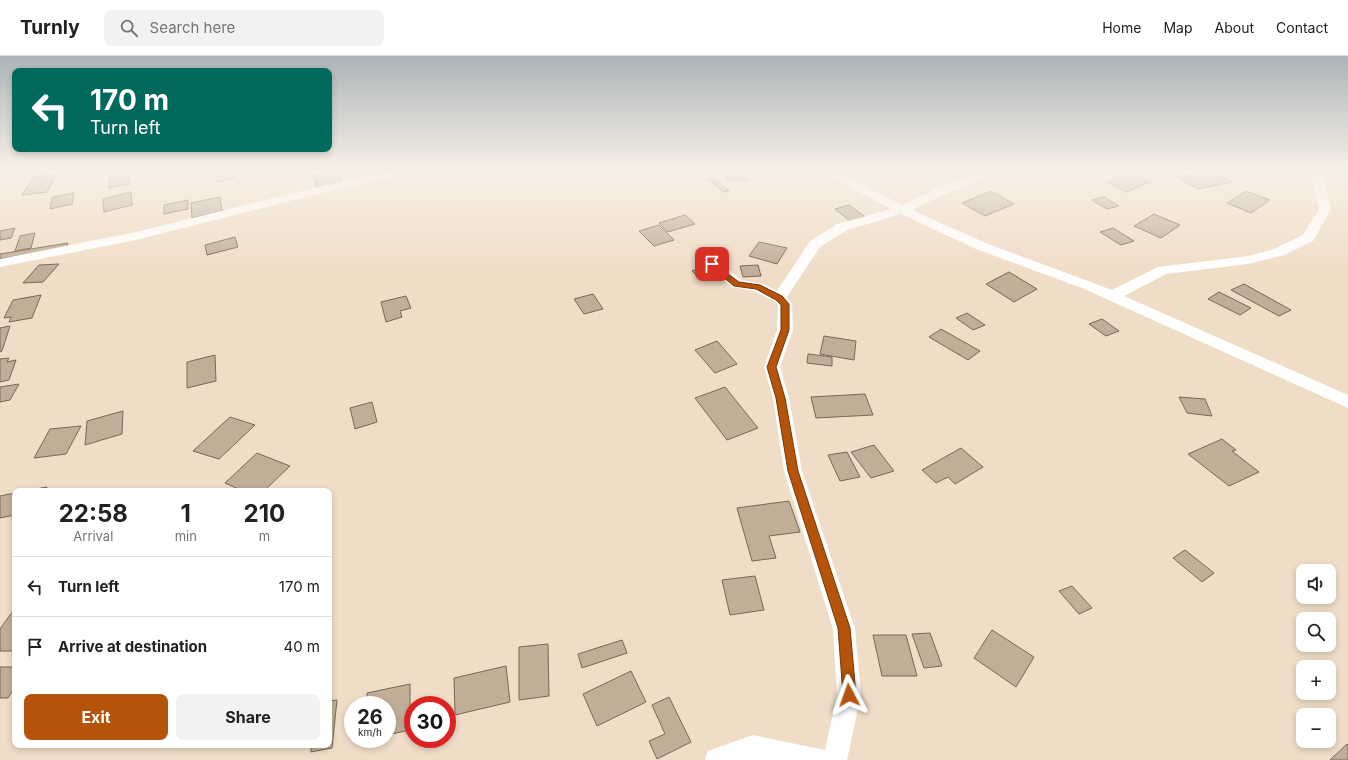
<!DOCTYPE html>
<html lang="en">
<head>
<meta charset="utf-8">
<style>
	body { margin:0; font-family:Inter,sans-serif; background:#f2f2f2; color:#202124; height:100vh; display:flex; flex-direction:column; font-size:15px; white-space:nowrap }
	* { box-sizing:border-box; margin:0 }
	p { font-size:13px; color:#757577 }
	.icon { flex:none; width:22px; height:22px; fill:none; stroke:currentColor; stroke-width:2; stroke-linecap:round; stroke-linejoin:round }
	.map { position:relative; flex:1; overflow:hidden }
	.sheet { position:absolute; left:12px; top:432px; width:320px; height:260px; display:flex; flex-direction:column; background:#fff; border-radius:8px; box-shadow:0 2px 6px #0003 }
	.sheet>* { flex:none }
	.guide { position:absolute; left:12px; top:12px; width:320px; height:84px; border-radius:8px; box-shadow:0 2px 6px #0003; background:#00695c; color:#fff; overflow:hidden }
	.tools { position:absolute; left:1296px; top:508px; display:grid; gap:8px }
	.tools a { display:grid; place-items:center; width:40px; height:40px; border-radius:8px; background:#fff; box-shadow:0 2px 6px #0003; font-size:20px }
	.speed { position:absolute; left:344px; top:640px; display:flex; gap:8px; font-size:20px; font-weight:700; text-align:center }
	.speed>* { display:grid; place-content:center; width:52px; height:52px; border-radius:50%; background:#fff; box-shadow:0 2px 6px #0003; line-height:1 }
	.speed small { font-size:10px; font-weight:400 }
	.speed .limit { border:6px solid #d22; background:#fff; color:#111 }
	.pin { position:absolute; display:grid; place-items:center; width:34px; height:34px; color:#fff; margin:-17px; border-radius:8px; box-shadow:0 2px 6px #0006 }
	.me { position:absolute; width:44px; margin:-22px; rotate:356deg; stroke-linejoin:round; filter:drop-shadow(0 0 3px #0008) }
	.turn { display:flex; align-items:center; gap:14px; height:84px; padding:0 12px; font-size:18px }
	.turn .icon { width:52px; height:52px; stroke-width:2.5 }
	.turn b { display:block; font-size:28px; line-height:34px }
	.eta { display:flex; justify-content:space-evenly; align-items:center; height:68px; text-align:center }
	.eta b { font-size:24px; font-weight:700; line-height:28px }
	.primary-button { display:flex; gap:8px; margin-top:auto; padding:8px 12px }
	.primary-button a { flex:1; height:46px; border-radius:8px; background:#b45309; color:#fff; font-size:16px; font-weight:700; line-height:46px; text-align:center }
	.primary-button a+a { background:#f2f2f2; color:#202124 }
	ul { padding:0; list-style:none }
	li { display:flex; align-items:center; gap:12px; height:60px; padding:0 12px; border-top:1px solid #e0e0e0 }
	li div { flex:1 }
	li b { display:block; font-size:15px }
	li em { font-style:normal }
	header { display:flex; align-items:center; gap:24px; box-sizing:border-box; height:56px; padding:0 20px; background:#fff; border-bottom:1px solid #e0e0e0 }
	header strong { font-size:19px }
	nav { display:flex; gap:22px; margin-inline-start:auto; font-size:14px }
	.search { width:280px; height:36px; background:#f2f2f2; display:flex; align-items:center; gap:10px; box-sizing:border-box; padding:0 14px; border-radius:8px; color:#757577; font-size:15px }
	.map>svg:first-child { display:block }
</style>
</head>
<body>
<header>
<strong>Turnly</strong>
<div class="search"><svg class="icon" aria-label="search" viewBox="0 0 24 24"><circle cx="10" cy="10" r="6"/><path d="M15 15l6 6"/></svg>Search here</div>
<nav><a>Home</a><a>Map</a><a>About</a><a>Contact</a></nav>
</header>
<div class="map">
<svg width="1348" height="704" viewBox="0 0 1348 704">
	<rect width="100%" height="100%" fill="#f0ddc8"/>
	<g fill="#c0ae99" stroke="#786855">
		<path d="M36 115H54L51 118 32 121Z"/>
		<path d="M130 115V128L109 132 110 119Z"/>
		<path d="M223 115H233L236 121 218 126 214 117Z"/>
		<path d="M337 115 341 127 317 132 313 120Z"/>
		<rect x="727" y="115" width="21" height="9"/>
		<path d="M1210 115 1231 126 1198 133 1177 121Z"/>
		<path d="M1129 116 1149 126 1127 136 1107 126Z"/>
		<path d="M57 119 47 136 22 139 33 122Z"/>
		<path d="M712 121 729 135 724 136 707 123Z"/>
		<path d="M991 135 1014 148 985 160 962 147Z"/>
		<path d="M1246 135 1270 144 1251 157 1227 147Z"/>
		<path d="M131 136 132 149 104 156 103 143Z"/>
		<path d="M74 137 72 148 50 153 52 141Z"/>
		<path d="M220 141 222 155 192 162 191 147Z"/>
		<path d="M1104 141 1119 150 1107 153 1092 144Z"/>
		<path d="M188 144V153L164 158V149Z"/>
		<path d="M849 149 865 161 850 165 835 153Z"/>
		<path d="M1154 158 1180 169 1161 182 1134 170Z"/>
		<path d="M685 159 695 168 668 176 659 167Z"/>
		<path d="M659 169 674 184 654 190 639 175Z"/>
		<path d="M15 172 11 182 0 184V175Z"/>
		<path d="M1113 172 1134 185 1121 189 1100 176Z"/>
		<path d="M35 177 31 192 15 195 20 180Z"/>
		<path d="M235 181 238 191 207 199 205 189Z"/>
		<path d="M759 186 787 192 777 208 749 200Z"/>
		<path d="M68 187 66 192 0 203V198Z"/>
		<path d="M59 208 43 226 23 227 39 209Z"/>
		<path d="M758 209 761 220 743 221 740 210Z"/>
		<path d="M700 212 709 218 700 222 692 215Z"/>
		<path d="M1009 216 1037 233 1014 246 986 228Z"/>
		<path d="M1244 228 1291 254 1279 260 1231 234Z"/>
		<path d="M1219 236 1251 252 1240 259 1208 243Z"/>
		<path d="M593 238 603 253 584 258 574 243Z"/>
		<path d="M41 239 32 262 9 266 11 261 4 262 13 244Z"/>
		<path d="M406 240 411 252 400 255 402 261 386 266 381 246Z"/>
		<path d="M967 257 985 269 973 274 956 262Z"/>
		<path d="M1102 263 1119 275 1106 280 1089 268Z"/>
		<path d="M10 270 2 295 0 296V272Z"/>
		<path d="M941 273 980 295 968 304 929 281Z"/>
		<path d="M824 280 856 285 854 304 820 298Z"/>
		<path d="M717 285 737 308 715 317 695 294Z"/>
		<path d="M808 298 832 301V310L807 307Z"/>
		<path d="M215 299 216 325 187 332V306Z"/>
		<path d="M9 302 7 306 16 304 9 324 0 326V303Z"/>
		<path d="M19 328 10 344 0 346V331Z"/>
		<path d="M725 331 758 372 727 384 695 342Z"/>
		<path d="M865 338 873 359 816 362 811 341Z"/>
		<path d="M1179 341 1205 343 1212 360 1187 357Z"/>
		<path d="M372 346 377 366 355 373 350 352Z"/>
		<path d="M123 355 122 378 85 389 87 365Z"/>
		<path d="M230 361 255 369 219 403 193 395Z"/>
		<path d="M81 370 66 398 34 402 50 373Z"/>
		<path d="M1222 383 1236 394 1232 395 1259 416 1229 430 1188 398Z"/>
		<path d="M874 389 894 415 871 422 851 396Z"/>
		<path d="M961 392 983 411 955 428 948 421 936 427 922 414Z"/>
		<path d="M847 396 860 421 840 425 828 399Z"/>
		<path d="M257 397 290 410 264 435H243L225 427Z"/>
		<path d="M47 431 45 435H24Z"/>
		<path d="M15 437V459L0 462V440Z"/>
		<path d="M789 445 800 476 769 480 776 502 752 505 737 452Z"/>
		<path d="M1185 494 1214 517 1202 526 1173 502Z"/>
		<path d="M755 520 764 554 730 559 722 524Z"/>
		<path d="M1072 530 1092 552 1079 558 1059 535Z"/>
		<path d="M15 552V595H0V573Z"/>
		<path d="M992 574 1034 601 1016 631 974 602Z"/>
		<path d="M930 577 942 610 924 612 912 578Z"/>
		<path d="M873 579H906L917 620H882Z"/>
		<path d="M622 584 627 597 582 612 578 598Z"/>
		<path d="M548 588 549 640 519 644V591Z"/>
		<path d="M506 610 510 646 455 659 454 622Z"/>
		<path d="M0 611H15V631L8 642H0Z"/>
		<path d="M631 615 646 646 597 670 583 638Z"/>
		<path d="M410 628V674L387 679V649H367V637Z"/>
		<path d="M669 641 691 686 657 703 649 685 665 678 652 649Z"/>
		<path d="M337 644 332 692 311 696V689H329V645Z"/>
		<path d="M1347 688 1348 689V704H1330Z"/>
	</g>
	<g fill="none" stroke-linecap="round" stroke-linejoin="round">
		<g fill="#fff" fill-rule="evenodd">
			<path d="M390 115H413L411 117 407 118 322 137 136 184 0 211V203L136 176 322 130Z"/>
			<path d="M821 115H835L902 149 935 133 967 121 972 115H984L975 127 943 139 912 154 986 187 1112 234 1158 211 1248 200 1274 193 1303 179 1319 153 1312 125 1316 115H1328L1324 125 1331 153 1313 185 1284 199 1248 208 1166 218 1124 240 1348 339V352L1082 232 976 193 901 158 847 174 820 191 787 241 792 248 793 274 780 311 789 342 802 415 855 573 861 639 847 704H705L708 695 753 679 825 694 837 639 833 573 784 415 773 342 764 311 777 274 778 249 774 245 754 235 732 231 698 201 700 198H710L741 224 763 228 777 235 810 185 837 168 891 153 823 117Z"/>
		</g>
	</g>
	<linearGradient id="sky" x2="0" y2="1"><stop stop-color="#abb4b8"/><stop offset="0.54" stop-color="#f8f0e6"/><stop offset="1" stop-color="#f8f0e6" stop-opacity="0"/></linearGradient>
	<rect width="1348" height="213" fill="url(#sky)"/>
	<path fill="#b45309" stroke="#753606" d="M712 206 739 226 760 229 782 240 789 248V274L776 311 785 342 798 415 850 572 856 639 854 644 849 645 845 644 843 639 838 572 788 415 776 342 767 311 781 274V249L776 244 756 233 734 230 710 210V207Z"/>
</svg>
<div class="tools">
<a><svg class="icon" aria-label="sound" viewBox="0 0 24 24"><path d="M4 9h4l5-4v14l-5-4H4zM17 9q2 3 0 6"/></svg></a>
<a><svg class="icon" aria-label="search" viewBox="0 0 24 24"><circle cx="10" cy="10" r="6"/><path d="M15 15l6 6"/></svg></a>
<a>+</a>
<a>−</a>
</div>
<div class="speed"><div>26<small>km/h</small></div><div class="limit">30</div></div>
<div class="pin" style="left:712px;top:208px;background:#d93025"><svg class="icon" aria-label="arrive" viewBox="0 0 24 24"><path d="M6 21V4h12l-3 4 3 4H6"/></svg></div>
<svg class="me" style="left:849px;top:639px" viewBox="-20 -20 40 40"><path d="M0-17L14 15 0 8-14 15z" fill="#b45309" stroke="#fff" stroke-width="4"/></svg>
<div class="guide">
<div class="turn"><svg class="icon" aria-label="left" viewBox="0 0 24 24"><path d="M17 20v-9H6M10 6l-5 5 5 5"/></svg><div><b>170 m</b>Turn left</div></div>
</div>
<section class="sheet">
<div class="eta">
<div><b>22:58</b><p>Arrival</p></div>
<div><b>1</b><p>min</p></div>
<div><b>210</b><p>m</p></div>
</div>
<ul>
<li><svg class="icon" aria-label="left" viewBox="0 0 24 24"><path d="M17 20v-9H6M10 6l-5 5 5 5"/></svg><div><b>Turn left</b></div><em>170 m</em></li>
<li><svg class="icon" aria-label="arrive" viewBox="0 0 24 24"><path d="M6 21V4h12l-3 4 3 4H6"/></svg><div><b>Arrive at destination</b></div><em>40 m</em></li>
</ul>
<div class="primary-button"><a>Exit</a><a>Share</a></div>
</section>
</div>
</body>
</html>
